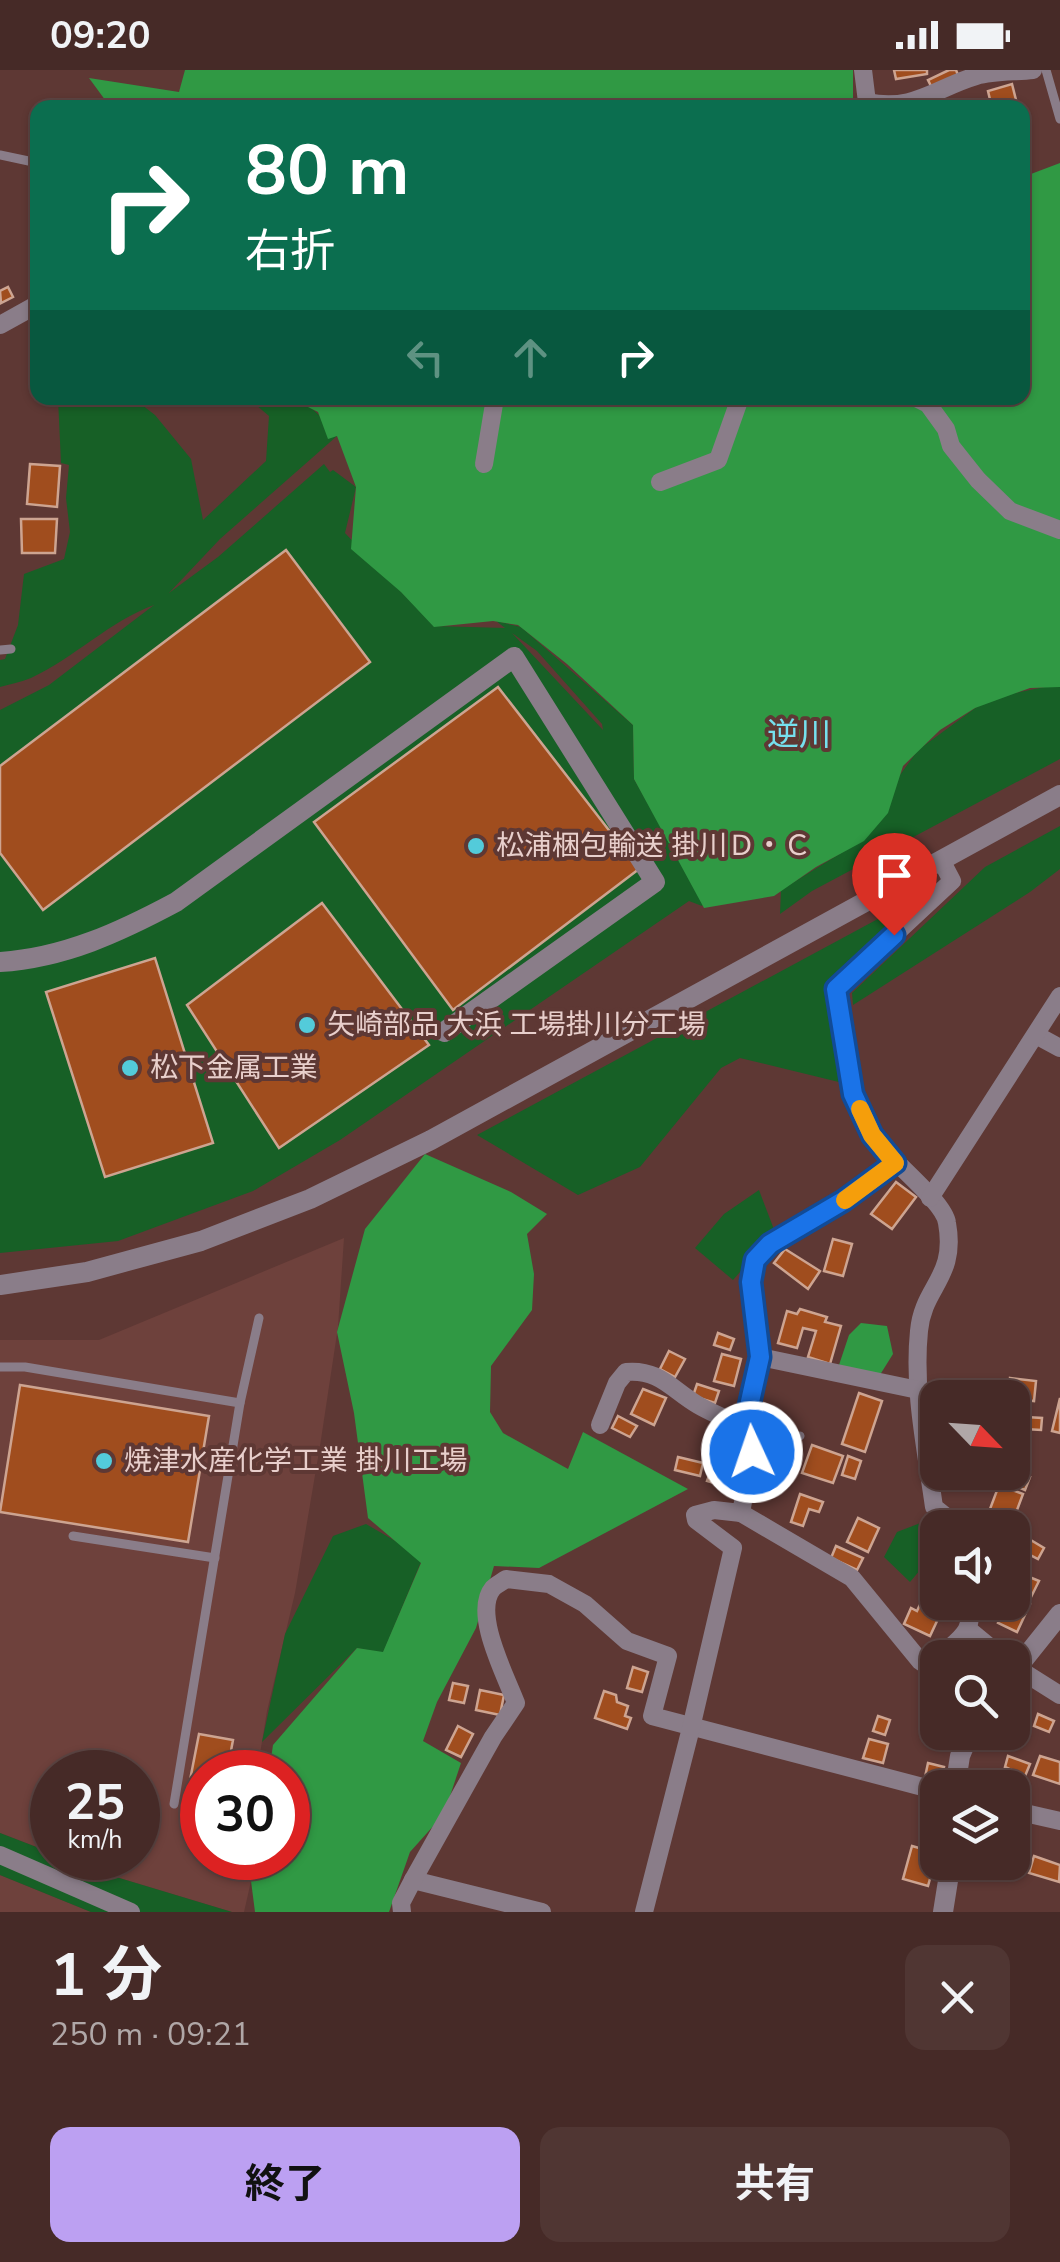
<!DOCTYPE html>
<html lang="ja">
<head>
<meta charset="utf-8">
<style>
	body { margin:0; font-family:"Nunito Sans","Noto Sans JP",sans-serif; background:#503633; color:#f1f3f6; height:100vh; display:flex; flex-direction:column; font-size:38px; white-space:nowrap }
	* { box-sizing:border-box; margin:0 }
	p { font-size:32px; color:#b0a7a7 }
	.icon { flex:none; width:55px; height:55px; fill:none; stroke:currentColor; stroke-width:2; stroke-linecap:round; stroke-linejoin:round }
	.map { position:relative; height:1842px; overflow:hidden }
	.panel { display:flex; flex-direction:column; background:#462a27; flex:1 }
	.panel>* { flex:none }
	.hud { position:absolute; left:30px; top:30px; width:1000px; height:305px; border-radius:20px; box-shadow:0 2px 8px #0004,0 0 0 2px #5e4644; background:#0b6e4f; color:#fff; overflow:hidden }
	.needle { width:65px; rotate:115deg }
	.tools { position:absolute; left:920px; top:1310px; display:grid; gap:20px }
	.tools a { display:grid; place-items:center; width:110px; height:110px; border-radius:20px; background:#462a27; box-shadow:0 2px 8px #0004,0 0 0 2px #5e4644; font-size:50px }
	.speed { position:absolute; left:30px; top:1680px; display:flex; gap:20px; font-size:50px; font-weight:700; text-align:center }
	.speed>* { display:grid; place-content:center; width:130px; height:130px; border-radius:50%; background:#462a27; box-shadow:0 2px 8px #0004,0 0 0 2px #5e4644; line-height:1 }
	.speed small { font-size:25px; font-weight:400 }
	.speed .limit { border:15px solid #d22; background:#fff; color:#111 }
	.pin { position:absolute; display:grid; place-items:center; width:85px; height:85px; color:#fff; margin:-102px -42px; border-radius:50% 50% 50% 0; rotate:-45deg; box-shadow:0 0 10px #0007 }
	.pin .icon { rotate:45deg }
	.me { position:absolute; width:110px; margin:-55px; rotate:357deg; stroke-linejoin:round; filter:drop-shadow(0 0 8px #0008) }
	.turn { display:flex; align-items:center; gap:35px; height:210px; padding:0 50px; font-size:45px }
	.turn .icon { width:130px; height:130px; stroke-width:2.5 }
	.turn b { display:block; font-size:70px; line-height:85px }
	.lanes { display:flex; align-items:center; height:95px; padding:0 50px; background:#0003; justify-content:center; gap:50px; direction:ltr }
	.lanes .off { opacity:.35 }
	.round { display:grid; place-items:center; flex:none; width:105px; height:105px; border-radius:20px; background:#503633 }
	.summary { display:flex; align-items:center; justify-content:space-between; height:170px; padding:0 50px }
	h1 { font-size:60px; font-weight:700; line-height:75px }
	.cta { display:flex; gap:20px; margin-top:auto; padding:20px 50px }
	.cta a { flex:1; height:115px; border-radius:20px; background:#bca0f2; color:#111; font-size:40px; font-weight:700; line-height:115px; text-align:center }
	.cta a+a { background:#503633; color:#f1f3f6 }
	.status { display:flex; justify-content:space-between; align-items:center; height:70px; padding:0 50px; background:#462a27; direction:ltr }
	.status svg { height:28px; fill:currentColor }
	.map>svg:first-child { display:block }
</style>
</head>
<body>
<div class="status"><b>09:20</b><svg viewBox="0 0 49 12"><path d="M0 12V9h3v3zM5 12V6h3v6zM10 12V3h3v9zM15 12V0h3v12zM26 1h20v11H26zM47 4h2v5h-2z"/></svg></div>
<div class="map">
<svg width="1060" height="1842" viewBox="0 0 1060 1842">
	<rect width="100%" height="100%" fill="#5e3834"/>
	<g fill="#6e413c">
		<path d="M344 1168 338 1257 320 1376 295 1523 267 1641 257 1702H202V1788H250L251 1811 244 1842H232L116 1807 64 1788H138V1702H52V1783L0 1763V1270H99Z"/>
		<path d="M0 1805 91 1842H0Z"/>
	</g>
	<g fill="#176026" fill-rule="evenodd">
		<path d="M58 328H133L155 345 191 389 203 450 266 391 269 346 248 328C299 328 304 324 337 366L220 469 169 523 218 487 324 394 330 402 333 400 356 417 345 463 434 556 505 558 496 551 521 557 633 655 634 709 704 832 702 836 689 831 340 1070 253 1121 118 1171 0 1183V640L49 615 154 535C110 551 74 588 31 608 21 612 10 614 0 617V590L5 589 18 555 24 504 64 489 70 462 66 428 69 395 61 393ZM512 563 537 581 602 654 603 660Z"/>
		<path d="M1060 614V689L812 821 780 844 781 820 846 780 918 680 989 628Z"/>
		<path d="M1060 756V799L1030 822 853 935 852 923 985 797Z"/>
		<path d="M939 816 831 919 847 1014 740 988 721 998 640 1097 578 1125 477 1065Z"/>
		<path d="M759 1120 775 1162 733 1210 695 1178 724 1144Z"/>
		<path d="M936 1447 945 1457 938 1458 937 1488 932 1486 910 1512 884 1487 897 1462Z"/>
		<path d="M366 1454 423 1487 383 1583 357 1578 262 1672 285 1564 333 1466Z"/>
		<path d="M0 1763 52 1783V1788H64L116 1807 232 1842H91L0 1805Z"/>
	</g>
	<g fill="#309944">
		<path d="M185 0H853V37L111 38 89 8 179 22Z"/>
		<path d="M1060 93V617L1030 618 975 638 940 660 903 696 888 743 864 771 816 797 774 826 704 838 634 709 633 655 567 594 518 555 493 551 434 557 401 522 351 479 356 417 337 366 328 369 318 342 290 328H1022L1023 107Z"/>
		<path d="M425 1084 511 1122 547 1144 527 1164 534 1204 532 1240 491 1296 490 1342 503 1363 568 1399 583 1362 688 1419 539 1498 494 1496 476 1558 437 1632 423 1671 461 1693 444 1744 410 1782 389 1842H255L251 1811 255 1788H288V1702H269L273 1675 357 1578 383 1582 421 1493 368 1448 354 1343 337 1262 365 1159Z"/>
		<path d="M861 1253 887 1256 893 1284 878 1308 839 1295 849 1265Z"/>
	</g>
	<g fill="#a04d1e" stroke="#cda491" stroke-width="2.5">
		<path d="M894 0H927V4L896 9Z"/>
		<path d="M949 0H956L958 5 932 18 928 10Z"/>
		<path d="M1012 14 1018 38H992L988 21Z"/>
		<path d="M8 217 13 227 1 233 0 221Z"/>
		<path d="M30 394 60 396 57 437 27 434Z"/>
		<path d="M21 449H57L55 483H22Z"/>
		<path d="M286 480 370 592 43 840 0 783V696Z"/>
		<path d="M498 617 639 799 453 940 314 752Z"/>
		<path d="M322 833 429 975 279 1078 187 935Z"/>
		<path d="M155 888 213 1073 105 1107 46 922Z"/>
		<path d="M896 1112 916 1127 892 1159 871 1144Z"/>
		<path d="M833 1169 852 1174 843 1206 824 1201Z"/>
		<path d="M785 1179 820 1201 808 1219 774 1193Z"/>
		<path d="M800 1239 827 1247 825 1252 841 1256 830 1294 808 1287 816 1261 803 1258 797 1278 778 1273 787 1241 797 1244Z"/>
		<path d="M718 1263 734 1269 730 1280 714 1275Z"/>
		<path d="M669 1281 685 1289 675 1307 660 1299Z"/>
		<path d="M722 1284 741 1289 734 1316 714 1311Z"/>
		<path d="M1010 1308 1036 1311 1034 1331 1008 1328Z"/>
		<path d="M697 1314 719 1321 715 1333 693 1326Z"/>
		<path d="M20 1315 209 1346 188 1472 0 1442Z"/>
		<path d="M643 1319 666 1328 654 1355 631 1344Z"/>
		<path d="M859 1323 882 1331 865 1382 842 1374Z"/>
		<path d="M1060 1328V1363L1052 1361Z"/>
		<path d="M1020 1332 1021 1348H1012V1333Z"/>
		<path d="M618 1346 637 1356 630 1367 612 1358Z"/>
		<path d="M1026 1347 1042 1348 1041 1360 1025 1359Z"/>
		<path d="M716 1360 741 1367 733 1398 715 1393 719 1377 712 1376Z"/>
		<path d="M812 1375 843 1386 833 1413 802 1403Z"/>
		<path d="M848 1386 861 1391 855 1409 842 1405Z"/>
		<path d="M678 1387 703 1393 700 1406 675 1400Z"/>
		<path d="M712 1397 731 1404 727 1417 707 1411Z"/>
		<path d="M1012 1400 1030 1407 1025 1420 1001 1410 1004 1402H1012Z"/>
		<path d="M999 1415 1023 1424 1014 1448 990 1439Z"/>
		<path d="M800 1424 823 1432 819 1442 809 1439 803 1456 791 1452Z"/>
		<path d="M978 1440 1005 1452 1003 1458H971Z"/>
		<path d="M959 1447 972 1451 969 1458H955Z"/>
		<path d="M858 1448 879 1458 868 1482 847 1472Z"/>
		<path d="M1024 1466 1044 1478 1038 1489 1017 1478Z"/>
		<path d="M836 1476 863 1488 857 1500 831 1488Z"/>
		<path d="M938 1501V1524L928 1519Z"/>
		<path d="M1022 1504 1039 1511 1030 1529 1014 1521Z"/>
		<path d="M1012 1525 1030 1534 1017 1562 998 1553 1007 1532H1012Z"/>
		<path d="M924 1526 944 1536 930 1566 904 1554 911 1538 917 1541Z"/>
		<path d="M633 1597 648 1602 642 1622 627 1618Z"/>
		<path d="M453 1613 468 1616 464 1633 449 1630Z"/>
		<path d="M480 1620 504 1625 500 1645 476 1640Z"/>
		<path d="M604 1621 616 1625 617 1632 628 1636 625 1646 631 1648 627 1659 595 1648Z"/>
		<path d="M1038 1644 1054 1651 1049 1662 1034 1656Z"/>
		<path d="M878 1646 890 1650 885 1665 873 1661Z"/>
		<path d="M458 1656 473 1664 461 1687 446 1680Z"/>
		<path d="M199 1664 233 1670 227 1702H202V1744L184 1741Z"/>
		<path d="M869 1669 888 1674 883 1693 863 1688Z"/>
		<path d="M1008 1686 1030 1694 1025 1706 1005 1697Z"/>
		<path d="M1040 1686 1060 1692V1714L1033 1705Z"/>
		<path d="M928 1693 944 1697 941 1711 925 1707Z"/>
		<path d="M912 1776 937 1783 928 1816 903 1809Z"/>
		<path d="M1034 1786 1060 1795 1059 1812 1029 1803Z"/>
	</g>
	<g fill="none" stroke-linecap="round" stroke-linejoin="round">
		<g stroke="#8a7d89" stroke-width="9">
			<path d="M1046 0 1060 49"/>
			<path d="M0 85 38 93"/>
			<path d="M0 580 11 579"/>
			<path d="M0 1297H25L240 1333"/>
			<path d="M752 1374 800 1366"/>
			<path d="M73 1466 215 1488"/>
			<path d="M174 1734 240 1333 259 1248"/>
		</g>
		<g stroke="#8a7d89" stroke-width="18">
			<path d="M863 0 867 32C914 42 935 18 976 6 993 1 1015 2 1033 0"/>
			<path d="M0 255 38 234"/>
			<path d="M916 328 928 334 946 359 951 376 978 410 1010 441 1060 460"/>
			<path d="M484 394 495 328"/>
			<path d="M660 412 718 390 740 328"/>
			<path d="M941 790 952 811 836 919C844 968 845 1023 873 1066 889 1090 944 1131 947 1153 957 1208 923 1216 919 1261 913 1320 926 1379 934 1437L949 1449 952 1458"/>
			<path d="M1036 965 1060 978"/>
			<path d="M930 1128 1060 926"/>
			<path d="M760 1287 918 1320"/>
			<path d="M600 1355 617 1313 626 1302C660 1299 672 1320 698 1335 715 1345 734 1352 751 1359"/>
			<path d="M741 1443 852 1508 920 1591 938 1603"/>
			<path d="M969 1560 1003 1588"/>
			<path d="M938 1588C958 1569 976 1563 968 1532"/>
			<path d="M1012 1595 1060 1625"/>
			<path d="M1012 1740 1060 1751"/>
			<path d="M0 1785 131 1842"/>
			<path d="M413 1810 542 1842"/>
			<path d="M402 1842 401 1833 413 1810 493 1667 516 1633C506 1606 472 1543 493 1518 497 1514 502 1512 506 1509L549 1514 585 1534 627 1571 668 1586 652 1646 938 1721"/>
			<path d="M644 1842 691 1658 733 1478 696 1450 695 1445 714 1440 741 1443 752 1382 749 1336 760 1287 751 1212 755 1190 770 1174 843 1131 895 1093"/>
		</g>
		<g stroke="#8a7d89" stroke-width="20">
			<path d="M0 892C64 888 120 862 176 832L514 587 655 812 444 962"/>
			<path d="M0 1215 87 1202 201 1171 310 1129 431 1070 1060 725"/>
			<path d="M1012 1604 1060 1544"/>
			<path d="M955 1718 960 1686 970 1662"/>
			<path d="M943 1842 951 1792"/>
		</g>
	</g>
	<g fill="none" stroke-linecap="round" stroke-linejoin="round">
		<defs>
			<path id="route" d="M752 1382 749 1336 760 1287 751 1212 755 1190 770 1174 843 1131 895 1093 872 1065 853 1024 836 919 894 865"/>
		</defs>
		<use href="#route" stroke="#114b97" stroke-width="25"/>
		<use href="#route" stroke="#1a73e8" stroke-width="18"/>
		<path stroke="#f59e0b" stroke-width="18" d="M845 1130 895 1093 872 1065 860 1039"/>
	</g>
	<g fill="#53cbda" stroke="#5e3834" stroke-width="4">
		<circle cx="476" cy="776" r="10"/>
		<circle cx="307" cy="955" r="10"/>
		<circle cx="130" cy="998" r="10"/>
		<circle cx="104" cy="1391" r="10"/>
	</g>
	<g text-anchor="middle" dominant-baseline="central" stroke-width="8" stroke-linejoin="round" paint-order="stroke">
		<g font-size="28" fill="#e8cfcc" stroke="#5e3834" text-anchor="start">
			<text x="496" y="776">松浦梱包輸送 掛川Ｄ・Ｃ</text>
			<text x="327" y="955">矢崎部品 大浜 工場掛川分工場</text>
			<text x="150" y="998">松下金属工業</text>
			<text x="124" y="1391">焼津水産化学工業 掛川工場</text>
		</g>
		<g font-size="32" fill="#76e0ee" stroke="#5e3834">
			<text x="799" y="664">逆川</text>
		</g>
	</g>
</svg>
<div class="tools">
<a><svg class="needle" viewBox="-14 -14 28 28"><path d="M0-13l5 13h-10z" fill="#e53935"/><path d="M0 13l5-13h-10z" fill="#b0a7a7"/></svg></a>
<a><svg class="icon" aria-label="sound" viewBox="0 0 24 24"><path d="M4 9h4l5-4v14l-5-4H4zM17 9q2 3 0 6"/></svg></a>
<a><svg class="icon" aria-label="search" viewBox="0 0 24 24"><circle cx="10" cy="10" r="6"/><path d="M15 15l6 6"/></svg></a>
<a><svg class="icon" aria-label="layers" viewBox="0 0 24 24"><path d="M12 4l9 5-9 5-9-5zM3 14l9 5 9-5"/></svg></a>
</div>
<div class="speed"><div>25<small>km/h</small></div><div class="limit">30</div></div>
<div class="pin" style="left:894px;top:865px;background:#d93025"><svg class="icon" aria-label="arrive" viewBox="0 0 24 24"><path d="M6 21V4h12l-3 4 3 4H6"/></svg></div>
<svg class="me" style="left:752px;top:1382px" viewBox="-20 -20 40 40"><circle r="17" fill="#1a73e8" stroke="#fff" stroke-width="3"/><path d="M0-11L8 9 0 5-8 9z" fill="#fff"/></svg>
<div class="hud">
<div class="turn"><svg class="icon" aria-label="right" viewBox="0 0 24 24"><path d="M7 20v-9h11M14 6l5 5-5 5"/></svg><div><b>80 m</b>右折</div></div>
<div class="lanes"><svg class="icon off" aria-label="left" viewBox="0 0 24 24"><path d="M17 20v-9H6M10 6l-5 5 5 5"/></svg><svg class="icon off" aria-label="ahead" viewBox="0 0 24 24"><path d="M12 20V5M6 11l6-6 6 6"/></svg><svg class="icon" aria-label="right" viewBox="0 0 24 24"><path d="M7 20v-9h11M14 6l5 5-5 5"/></svg></div>
</div>
</div>
<section class="panel">
<div class="summary"><div><h1>1 分</h1><p>250 m · 09:21</p></div><a class="round"><svg class="icon" aria-label="close" viewBox="0 0 24 24"><path d="M6 6l12 12M18 6L6 18"/></svg></a></div>
<div class="cta"><a>終了</a><a>共有</a></div>
</section>
</body>
</html>
